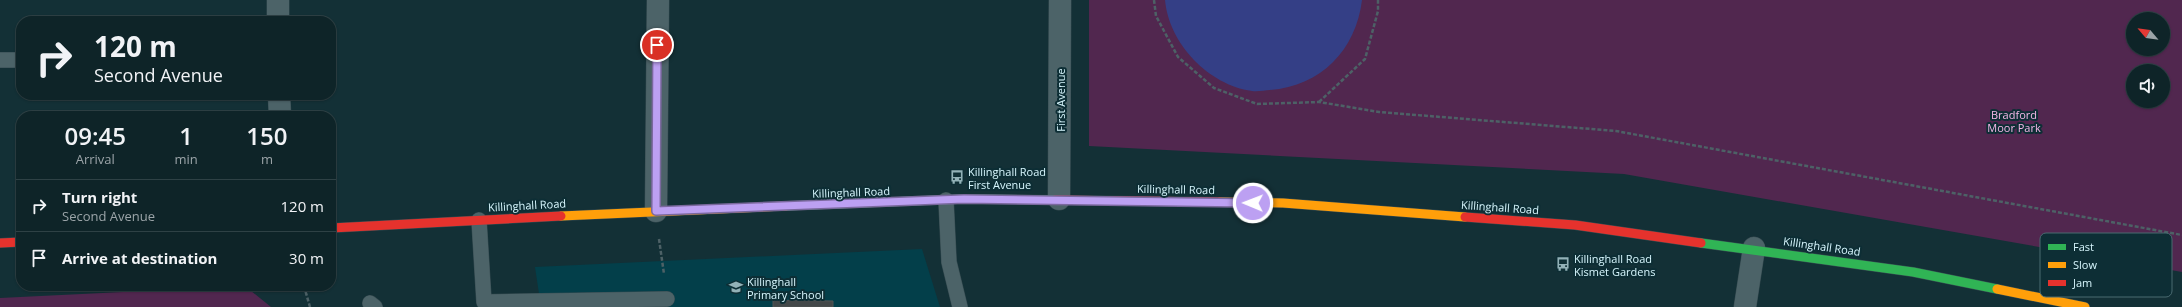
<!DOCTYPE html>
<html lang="en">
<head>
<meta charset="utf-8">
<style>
	body { margin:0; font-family:"Open Sans",sans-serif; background:#1c3034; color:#f1f3f6; height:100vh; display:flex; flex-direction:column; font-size:15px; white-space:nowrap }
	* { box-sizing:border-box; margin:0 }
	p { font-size:13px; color:#9ba4a8 }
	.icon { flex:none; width:22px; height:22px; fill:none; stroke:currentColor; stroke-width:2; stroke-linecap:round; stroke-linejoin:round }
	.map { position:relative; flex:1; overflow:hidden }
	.sheet { position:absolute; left:16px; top:111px; width:320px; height:180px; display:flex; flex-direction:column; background:#0e2428; border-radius:16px; box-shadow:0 1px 3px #0004,0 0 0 1px #2e4145 }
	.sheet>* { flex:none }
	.banner { position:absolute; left:16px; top:16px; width:320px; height:84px; border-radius:16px; box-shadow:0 1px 3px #0004,0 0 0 1px #2e4145; background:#0e2428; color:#f1f3f6; overflow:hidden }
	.needle { width:26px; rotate:299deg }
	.buttons { position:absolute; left:2126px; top:12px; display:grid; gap:8px }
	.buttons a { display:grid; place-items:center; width:44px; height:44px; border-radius:50%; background:#0e2428; box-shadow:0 1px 3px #0004,0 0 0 1px #2e4145; font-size:20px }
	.pin { position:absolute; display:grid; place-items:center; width:34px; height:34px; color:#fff; margin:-17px; border:2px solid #fff; border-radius:50%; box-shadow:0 1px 4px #0007 }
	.me { position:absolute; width:44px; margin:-22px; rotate:271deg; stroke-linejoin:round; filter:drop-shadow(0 0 3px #0008) }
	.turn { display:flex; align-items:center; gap:14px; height:84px; padding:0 12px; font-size:18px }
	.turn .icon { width:52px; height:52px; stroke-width:2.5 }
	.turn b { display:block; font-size:28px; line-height:34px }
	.eta { display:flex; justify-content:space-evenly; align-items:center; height:68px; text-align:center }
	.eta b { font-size:24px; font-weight:600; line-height:28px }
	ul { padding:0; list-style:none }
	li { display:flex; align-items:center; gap:12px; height:52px; padding:0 12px; border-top:1px solid #2e4145 }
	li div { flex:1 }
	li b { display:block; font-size:15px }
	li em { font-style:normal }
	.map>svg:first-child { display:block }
</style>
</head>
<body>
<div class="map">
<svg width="2182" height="307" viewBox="0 0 2182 307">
	<rect width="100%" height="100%" fill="#133036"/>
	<path fill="#033f4a" d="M922 249 940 307H541L535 267Z"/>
	<g fill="#51274f" fill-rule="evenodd">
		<path d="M1089 0H2182V272L1624 174 1089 146ZM2133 19H2163V49H2133ZM2133 71H2163V101H2133Z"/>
		<path d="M245 286 271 307H0V298Z"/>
	</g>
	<path fill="#343f86" d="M1165 0H1362C1356 50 1321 86 1270 90 1265 90 1258 92 1252 91 1209 85 1169 44 1165 0Z"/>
	<path fill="#434849" stroke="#515555" d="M773 300 833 301V307H773Z"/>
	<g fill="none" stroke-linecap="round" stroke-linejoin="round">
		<defs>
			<g id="lane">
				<path d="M0 60H21"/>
				<path d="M946 200 949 262 960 307"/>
				<path d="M479 220 484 302 667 299"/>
				<path d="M370 303 375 307"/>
			</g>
			<g id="street">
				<path d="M278 0V21"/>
				<path d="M279 95 280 116"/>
				<path d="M1059 199 1060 0"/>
				<path d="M656 211 658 0"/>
				<path d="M1745 307 1754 248"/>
			</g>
			<g id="fast">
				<path d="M786 206 963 199 1055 200"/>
				<path d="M1701 243 1913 272 1997 289"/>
			</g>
			<g id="slow">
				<path d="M1220 202 1283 203 1465 217"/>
				<path d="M561 216 786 206"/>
				<path d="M1997 289 2085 307"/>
			</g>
			<g id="jam">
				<path d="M1055 200 1220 202"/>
				<path d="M1465 217 1575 225 1701 243"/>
				<path d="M331 228 561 216"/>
				<path d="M0 243 21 242"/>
			</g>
		</defs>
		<use href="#lane" stroke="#374c52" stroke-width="16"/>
		<use href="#street" stroke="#374c52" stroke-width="23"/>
		<use href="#fast" stroke="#374c52" stroke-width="10"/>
		<use href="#slow" stroke="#374c52" stroke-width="10"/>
		<use href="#jam" stroke="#374c52" stroke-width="10"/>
		<g stroke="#4d6166" stroke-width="2.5" stroke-dasharray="4 2" stroke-linecap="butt">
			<path d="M1154 0 1156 16 1178 57 1214 88 1257 104 1319 102 1379 112 1616 131 2182 235"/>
			<path d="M1319 102 1365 59 1378 11V0"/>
			<path d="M659 239 664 274"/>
			<path d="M304 286 310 307"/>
		</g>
		<use href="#lane" stroke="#4c6368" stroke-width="15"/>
		<use href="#street" stroke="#4c6368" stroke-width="22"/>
		<use href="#fast" stroke="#30b455" stroke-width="9"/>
		<use href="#slow" stroke="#ff9f0a" stroke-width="9"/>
		<use href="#jam" stroke="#e5322d" stroke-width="9"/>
	</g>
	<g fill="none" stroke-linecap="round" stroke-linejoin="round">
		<defs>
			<path id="route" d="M657 45 656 211 964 199 1253 203"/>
		</defs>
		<use href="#route" stroke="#7a689d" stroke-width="10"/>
		<use href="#route" stroke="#bca0f2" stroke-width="7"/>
	</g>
	<defs>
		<symbol id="bus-bare" viewBox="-9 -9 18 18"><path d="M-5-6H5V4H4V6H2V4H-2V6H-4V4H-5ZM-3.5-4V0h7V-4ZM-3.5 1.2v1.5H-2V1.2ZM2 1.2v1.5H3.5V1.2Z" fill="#92b1b7" stroke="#0d2e35" stroke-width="2.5" paint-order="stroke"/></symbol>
		<symbol id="school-bare" viewBox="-9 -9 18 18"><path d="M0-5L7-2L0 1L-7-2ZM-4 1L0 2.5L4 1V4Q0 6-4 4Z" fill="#92b1b7" stroke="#0d2e35" stroke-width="2.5" paint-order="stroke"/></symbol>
	</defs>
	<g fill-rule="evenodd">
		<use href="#bus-bare" x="947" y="167" width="20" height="20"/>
		<use href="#bus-bare" x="1553" y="254" width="20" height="20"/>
		<use href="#school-bare" x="726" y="277" width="20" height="20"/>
	</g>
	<g text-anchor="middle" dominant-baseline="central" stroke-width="4" stroke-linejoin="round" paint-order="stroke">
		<g font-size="11" fill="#d7f6fd" stroke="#0d2e35">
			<text transform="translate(1060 100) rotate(-90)">First Avenue</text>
			<text transform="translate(1176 189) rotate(1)">Killinghall Road</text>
			<text transform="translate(851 192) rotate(-2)">Killinghall Road</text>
			<text transform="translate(527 205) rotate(-3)">Killinghall Road</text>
			<text transform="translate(1500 207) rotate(4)">Killinghall Road</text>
			<text transform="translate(1822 246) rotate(8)">Killinghall Road</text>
		</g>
		<g font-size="11" fill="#f4b7e7" stroke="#0d2e35">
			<text x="2014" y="114">Bradford<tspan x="2014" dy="13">Moor Park</tspan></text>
		</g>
		<g font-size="11" fill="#d7f6fd" stroke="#0d2e35" text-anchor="start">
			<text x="968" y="171">Killinghall Road<tspan x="968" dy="13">First Avenue</tspan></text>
			<text x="1574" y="258">Killinghall Road<tspan x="1574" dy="13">Kismet Gardens</tspan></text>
			<text x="747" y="281">Killinghall<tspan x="747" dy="13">Primary School</tspan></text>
		</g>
	</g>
	<rect x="2040" y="233" width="132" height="64" rx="6" fill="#0d2e35" stroke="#4a6a71" stroke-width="1"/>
	<rect x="2048" y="244" width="18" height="6" fill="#30b455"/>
	<rect x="2048" y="262" width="18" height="6" fill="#ff9f0a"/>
	<rect x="2048" y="280" width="18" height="6" fill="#e5322d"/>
	<g font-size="11" fill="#d7f6fd">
		<text x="2073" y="251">Fast</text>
		<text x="2073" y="269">Slow</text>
		<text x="2073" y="287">Jam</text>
	</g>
</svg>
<div class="buttons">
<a><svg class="needle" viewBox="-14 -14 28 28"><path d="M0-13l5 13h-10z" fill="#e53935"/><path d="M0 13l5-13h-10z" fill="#9ba4a8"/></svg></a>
<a><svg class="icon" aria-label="sound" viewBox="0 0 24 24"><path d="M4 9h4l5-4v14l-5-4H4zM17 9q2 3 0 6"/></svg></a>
</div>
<div class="pin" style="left:657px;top:45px;background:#d93025"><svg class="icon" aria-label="arrive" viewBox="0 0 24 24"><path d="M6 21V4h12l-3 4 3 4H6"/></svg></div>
<svg class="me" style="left:1253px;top:203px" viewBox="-20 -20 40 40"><circle r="17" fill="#bca0f2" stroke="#fff" stroke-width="3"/><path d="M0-11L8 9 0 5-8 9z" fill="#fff"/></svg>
<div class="banner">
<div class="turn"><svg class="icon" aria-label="right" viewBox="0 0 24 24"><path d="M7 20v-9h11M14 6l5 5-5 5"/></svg><div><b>120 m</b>Second Avenue</div></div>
</div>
<section class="sheet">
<div class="eta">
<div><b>09:45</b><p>Arrival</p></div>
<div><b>1</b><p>min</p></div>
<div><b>150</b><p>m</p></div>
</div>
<ul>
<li><svg class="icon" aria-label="right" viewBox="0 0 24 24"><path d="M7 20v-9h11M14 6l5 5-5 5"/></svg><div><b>Turn right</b><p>Second Avenue</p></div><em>120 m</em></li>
<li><svg class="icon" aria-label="arrive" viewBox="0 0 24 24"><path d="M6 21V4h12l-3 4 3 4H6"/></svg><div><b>Arrive at destination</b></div><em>30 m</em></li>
</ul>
</section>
</div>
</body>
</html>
